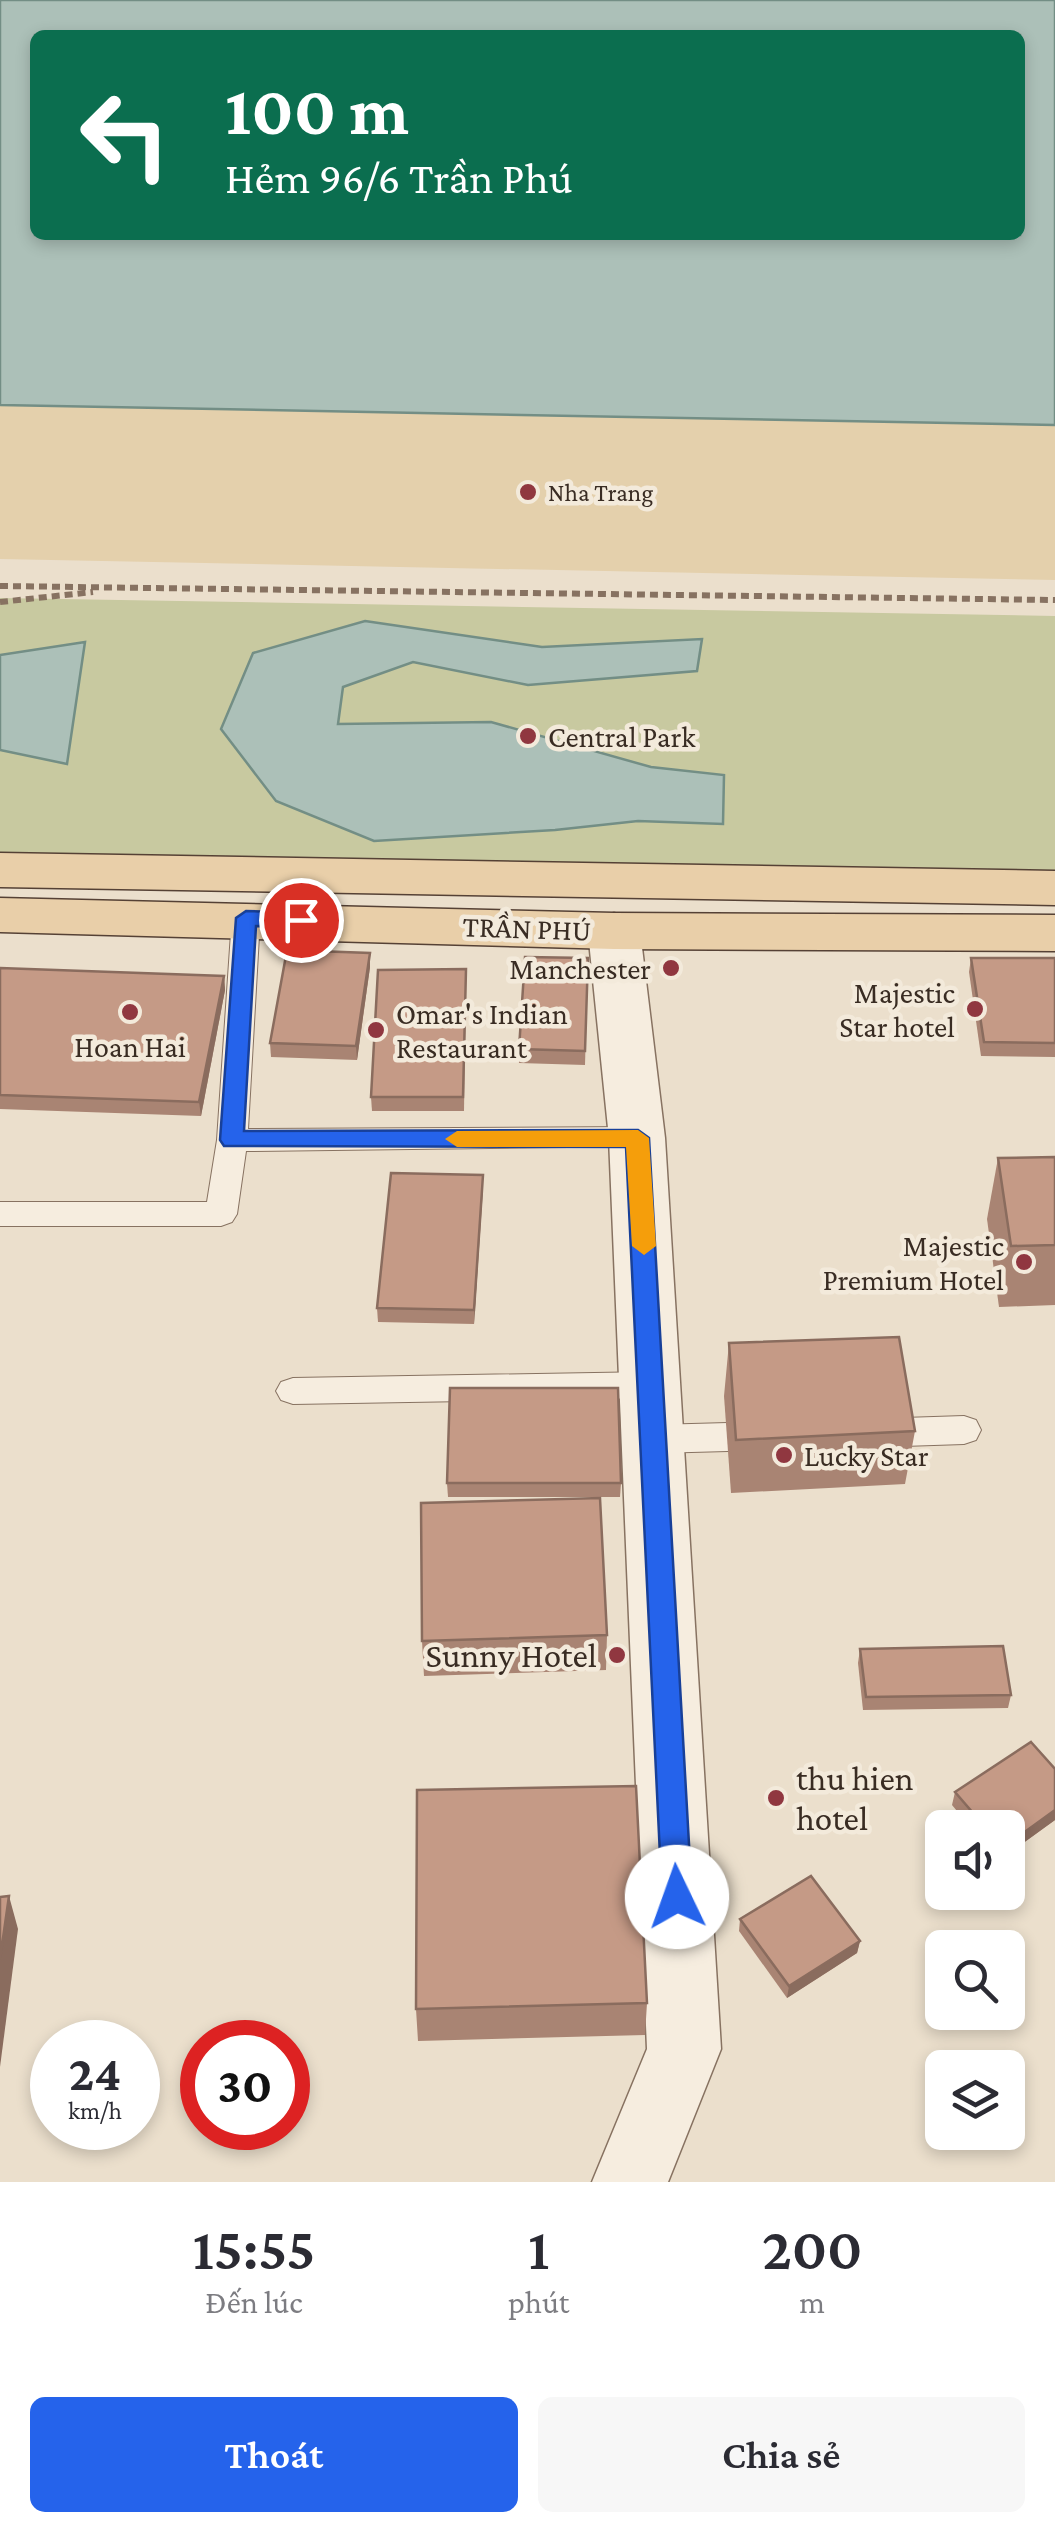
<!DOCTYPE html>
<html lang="vi">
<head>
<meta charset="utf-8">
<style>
	body { margin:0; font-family:"Crimson Pro",serif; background:#f7f7f7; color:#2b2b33; height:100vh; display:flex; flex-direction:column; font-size:38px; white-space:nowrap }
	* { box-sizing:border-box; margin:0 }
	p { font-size:32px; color:#7c7c81 }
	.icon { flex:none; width:55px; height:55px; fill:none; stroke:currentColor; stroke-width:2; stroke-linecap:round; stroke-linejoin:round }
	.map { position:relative; height:2182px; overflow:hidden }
	.drawer { display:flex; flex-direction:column; background:#fff; flex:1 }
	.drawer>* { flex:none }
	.guide { position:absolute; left:30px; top:30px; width:995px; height:210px; border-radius:15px; box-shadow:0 5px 15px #0003; background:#0b6e4f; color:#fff; overflow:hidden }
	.fabs { position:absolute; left:925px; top:1810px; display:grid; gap:20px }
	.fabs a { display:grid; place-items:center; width:100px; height:100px; border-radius:15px; background:#fff; box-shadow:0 5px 15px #0003; font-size:50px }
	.speed { position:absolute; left:30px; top:2020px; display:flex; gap:20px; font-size:50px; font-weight:700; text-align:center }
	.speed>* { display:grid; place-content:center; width:130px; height:130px; border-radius:50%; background:#fff; box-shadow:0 5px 15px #0003; line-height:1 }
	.speed small { font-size:25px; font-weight:400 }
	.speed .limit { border:15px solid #d22; background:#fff; color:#111 }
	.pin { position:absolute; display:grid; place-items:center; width:85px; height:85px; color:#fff; margin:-42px; border:5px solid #fff; border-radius:50%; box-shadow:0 2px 10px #0007 }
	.me { position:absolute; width:110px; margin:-55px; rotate:357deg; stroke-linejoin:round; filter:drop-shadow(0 0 8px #0008) }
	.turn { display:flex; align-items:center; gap:35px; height:210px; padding:0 30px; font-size:45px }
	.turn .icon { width:130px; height:130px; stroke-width:2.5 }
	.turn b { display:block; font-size:70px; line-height:85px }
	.eta { display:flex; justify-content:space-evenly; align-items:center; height:170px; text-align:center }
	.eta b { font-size:60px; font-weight:600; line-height:70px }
	.button { display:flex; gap:20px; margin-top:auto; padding:20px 30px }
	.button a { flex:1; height:115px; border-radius:15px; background:#2563eb; color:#fff; font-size:40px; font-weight:600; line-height:115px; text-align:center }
	.button a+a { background:#f7f7f7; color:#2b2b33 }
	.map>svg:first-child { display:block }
</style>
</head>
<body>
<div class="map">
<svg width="1055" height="2182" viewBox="0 0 1055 2182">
	<rect width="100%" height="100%" fill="#ebdfcc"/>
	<path fill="#c8c9a0" d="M0 598 1055 616V872L0 857Z"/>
	<path fill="#e4d0ac" d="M0 405 1055 425V580L0 559Z"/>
	<g fill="#acc0b8" stroke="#738e85" stroke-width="2.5" fill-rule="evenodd">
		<path d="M0 0H1055V425L0 405ZM35 35H1020V235H35Z"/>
		<path d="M365 621 542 647 702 639 697 671 528 685 413 662 343 687 338 724 491 722 651 767 724 775 723 824 638 821 555 830 374 841 276 801 221 729 253 653Z"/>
		<path d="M85 642 67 764 0 750V655Z"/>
	</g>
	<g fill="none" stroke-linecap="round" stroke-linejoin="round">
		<defs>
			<g id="lane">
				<path d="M246 909 260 918 248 1129 637 1127 648 1130 652 1138 648 1146 246 1151 237 1214 232 1222 221 1226H0V1202H207L217 1140 232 918Z"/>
				<path d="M652 1372 664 1376 669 1385 664 1394 652 1398 293 1404 281 1400 276 1391 281 1382 293 1378Z"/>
				<path d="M964 1416 976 1420 981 1430 976 1440 964 1444 873 1447 861 1443 856 1433 861 1423 873 1419Z"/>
				<path d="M767 1422 779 1426 784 1436 779 1446 767 1450 655 1453 643 1449 638 1439 643 1429 655 1425Z"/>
			</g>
			<path id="street" d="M614 913 632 919 640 931 665 1138 721 2049 668 2182H592L647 2049 609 1138 588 931 596 919Z"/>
			<g id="primary">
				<path d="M0 853 1055 871V905L0 887Z"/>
				<path d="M0 898 614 913 1055 915V951L614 949 0 932Z"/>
			</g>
		</defs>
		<use href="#lane" stroke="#877261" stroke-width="2"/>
		<use href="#street" stroke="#877261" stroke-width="3"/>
		<use href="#primary" stroke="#554135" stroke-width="3"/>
		<g stroke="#877261" stroke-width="6" stroke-dasharray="8 5" stroke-linecap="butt">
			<path d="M0 586 1055 600"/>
			<path d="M0 602 93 592"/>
		</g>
		<use href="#lane" fill="#f6eddf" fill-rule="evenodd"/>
		<use href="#street" fill="#f6eddf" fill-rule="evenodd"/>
		<use href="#primary" fill="#e9cfa9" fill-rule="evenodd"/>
	</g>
	<g fill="#a98473">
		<path d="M588 958 585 1065 519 1063V1049Z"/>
		<path d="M971 958H1055V1057L981 1056 969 972Z"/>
		<path d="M370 967 357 1060 271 1057 270 1043Z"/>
		<path d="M0 968 224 976 225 990 201 1116 0 1109Z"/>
		<path d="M466 984 464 1111H372L371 1097Z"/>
		<path d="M1055 1157V1305L999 1307 987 1219 998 1158Z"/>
		<path d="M483 1175 474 1324 378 1322 377 1308Z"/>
		<path d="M729 1343 915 1431 905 1484 731 1493 724 1396Z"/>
		<path d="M447 1483H621L620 1497H448Z"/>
		<path d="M607 1635 606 1670 424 1676 422 1641Z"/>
		<path d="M860 1649 1011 1695 1008 1708 863 1710 858 1663Z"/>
		<path d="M1055 1769V1820L1008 1854V1828H971L952 1805 955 1792Z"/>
		<path d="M740 1919 860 1941 857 1953 787 1998 739 1931Z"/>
		<path d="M647 2003 645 2035 418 2041 416 2009Z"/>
	</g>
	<g fill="#8a6c5e">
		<path d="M370 953V967L357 1060 356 1046Z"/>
		<path d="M224 976 225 990 201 1116 199 1102Z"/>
		<path d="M483 1175V1189L474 1324V1310Z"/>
		<path d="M1055 1810V1820L1008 1854V1844Z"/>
		<path d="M9 1896 18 1929 0 2067V1959Z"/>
		<path d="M860 1941 857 1953 787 1998 789 1986Z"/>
	</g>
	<g fill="#c59a86" stroke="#8a6c5e" stroke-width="2.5">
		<path d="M287 950 370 953 356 1046 270 1043Z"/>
		<path d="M525 957 588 958 585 1051 519 1049Z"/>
		<path d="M971 958H1055V1043L984 1042Z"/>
		<path d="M0 968 224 976 199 1102 0 1095Z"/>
		<path d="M466 969 463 1097H371L378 970Z"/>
		<path d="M1055 1157V1245L1011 1246 998 1158Z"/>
		<path d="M391 1173 483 1175 474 1310 377 1308Z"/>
		<path d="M899 1337 915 1431 736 1440 729 1343Z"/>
		<path d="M450 1388H618L621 1483H447Z"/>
		<path d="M600 1498 607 1635 422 1641 421 1503Z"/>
		<path d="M1003 1646 1011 1695 866 1697 860 1649Z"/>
		<path d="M1031 1742 1055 1769V1810L1008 1844V1828H986L955 1792Z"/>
		<path d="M636 1786 647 2003 416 2009 417 1790Z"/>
		<path d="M811 1876 860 1941 789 1986 740 1919Z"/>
		<path d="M9 1896 0 1959V1897Z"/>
	</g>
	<path fill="#2563eb" stroke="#184099" stroke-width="2.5" d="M246 911 301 913 312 920 301 927 256 926 244 1131 638 1130 649 1138 692 1897 687 1906 677 1910 667 1906 662 1897 626 1147 224 1146 220 1140 236 918Z"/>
	<path fill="#f59e0b" d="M638 1130 649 1138 656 1246 644 1255 632 1246 626 1147H457L445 1139 457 1131Z"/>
	<g fill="#903740" stroke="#f3eadb" stroke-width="4">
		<circle cx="528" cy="492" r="10"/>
		<circle cx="528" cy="736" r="10"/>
		<circle cx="671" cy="968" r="10"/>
		<circle cx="975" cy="1009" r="10"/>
		<circle cx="130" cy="1012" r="10"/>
		<circle cx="376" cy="1030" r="10"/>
		<circle cx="1024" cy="1262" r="10"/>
		<circle cx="784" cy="1455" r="10"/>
		<circle cx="617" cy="1655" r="10"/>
		<circle cx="776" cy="1798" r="10"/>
	</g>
	<g text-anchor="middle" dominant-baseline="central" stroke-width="9" stroke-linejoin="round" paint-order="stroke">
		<g font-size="25" fill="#392c23" stroke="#f3eadb" text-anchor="start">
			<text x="548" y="492">Nha Trang</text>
		</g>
		<g font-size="30" fill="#392c23" stroke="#f3eadb" text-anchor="start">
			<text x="548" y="736">Central Park</text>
			<text x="651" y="968" text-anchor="end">Manchester</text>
			<text x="955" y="992" text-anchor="end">Majestic<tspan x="955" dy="34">Star hotel</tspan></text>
			<text x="396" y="1013">Omar's Indian<tspan x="396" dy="34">Restaurant</tspan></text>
			<text x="130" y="1046" text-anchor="middle">Hoan Hai</text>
			<text x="1004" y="1245" text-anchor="end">Majestic<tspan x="1004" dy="34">Premium Hotel</tspan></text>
			<text x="804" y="1455">Lucky Star</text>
		</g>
		<g font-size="30" fill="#392c23" stroke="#f3eadb">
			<text transform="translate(527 928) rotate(2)">TRẦN PHÚ</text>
		</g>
		<g font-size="35" fill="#392c23" stroke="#f3eadb" text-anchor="end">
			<text x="597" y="1655">Sunny Hotel</text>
			<text x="796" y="1778" text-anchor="start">thu hien<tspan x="796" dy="40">hotel</tspan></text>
		</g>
	</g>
</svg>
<div class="fabs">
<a><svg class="icon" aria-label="sound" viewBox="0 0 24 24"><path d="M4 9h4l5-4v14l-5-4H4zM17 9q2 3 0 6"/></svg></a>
<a><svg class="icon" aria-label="search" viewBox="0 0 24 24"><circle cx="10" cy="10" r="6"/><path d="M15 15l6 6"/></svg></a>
<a><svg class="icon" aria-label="layers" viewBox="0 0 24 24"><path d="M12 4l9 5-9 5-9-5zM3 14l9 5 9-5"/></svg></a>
</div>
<div class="speed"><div>24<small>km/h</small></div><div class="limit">30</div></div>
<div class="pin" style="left:301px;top:920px;background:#d93025"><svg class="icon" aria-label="arrive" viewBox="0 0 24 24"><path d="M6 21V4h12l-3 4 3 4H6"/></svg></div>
<svg class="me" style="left:677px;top:1897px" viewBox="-20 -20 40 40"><circle r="19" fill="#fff"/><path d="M0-13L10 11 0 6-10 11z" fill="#2563eb"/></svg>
<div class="guide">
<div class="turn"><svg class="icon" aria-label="left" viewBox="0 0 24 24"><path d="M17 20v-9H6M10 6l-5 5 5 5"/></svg><div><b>100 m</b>Hẻm 96/6 Trần Phú</div></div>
</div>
</div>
<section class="drawer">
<div class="eta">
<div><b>15:55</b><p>Đến lúc</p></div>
<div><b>1</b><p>phút</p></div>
<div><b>200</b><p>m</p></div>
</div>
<div class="button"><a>Thoát</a><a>Chia sẻ</a></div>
</section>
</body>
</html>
